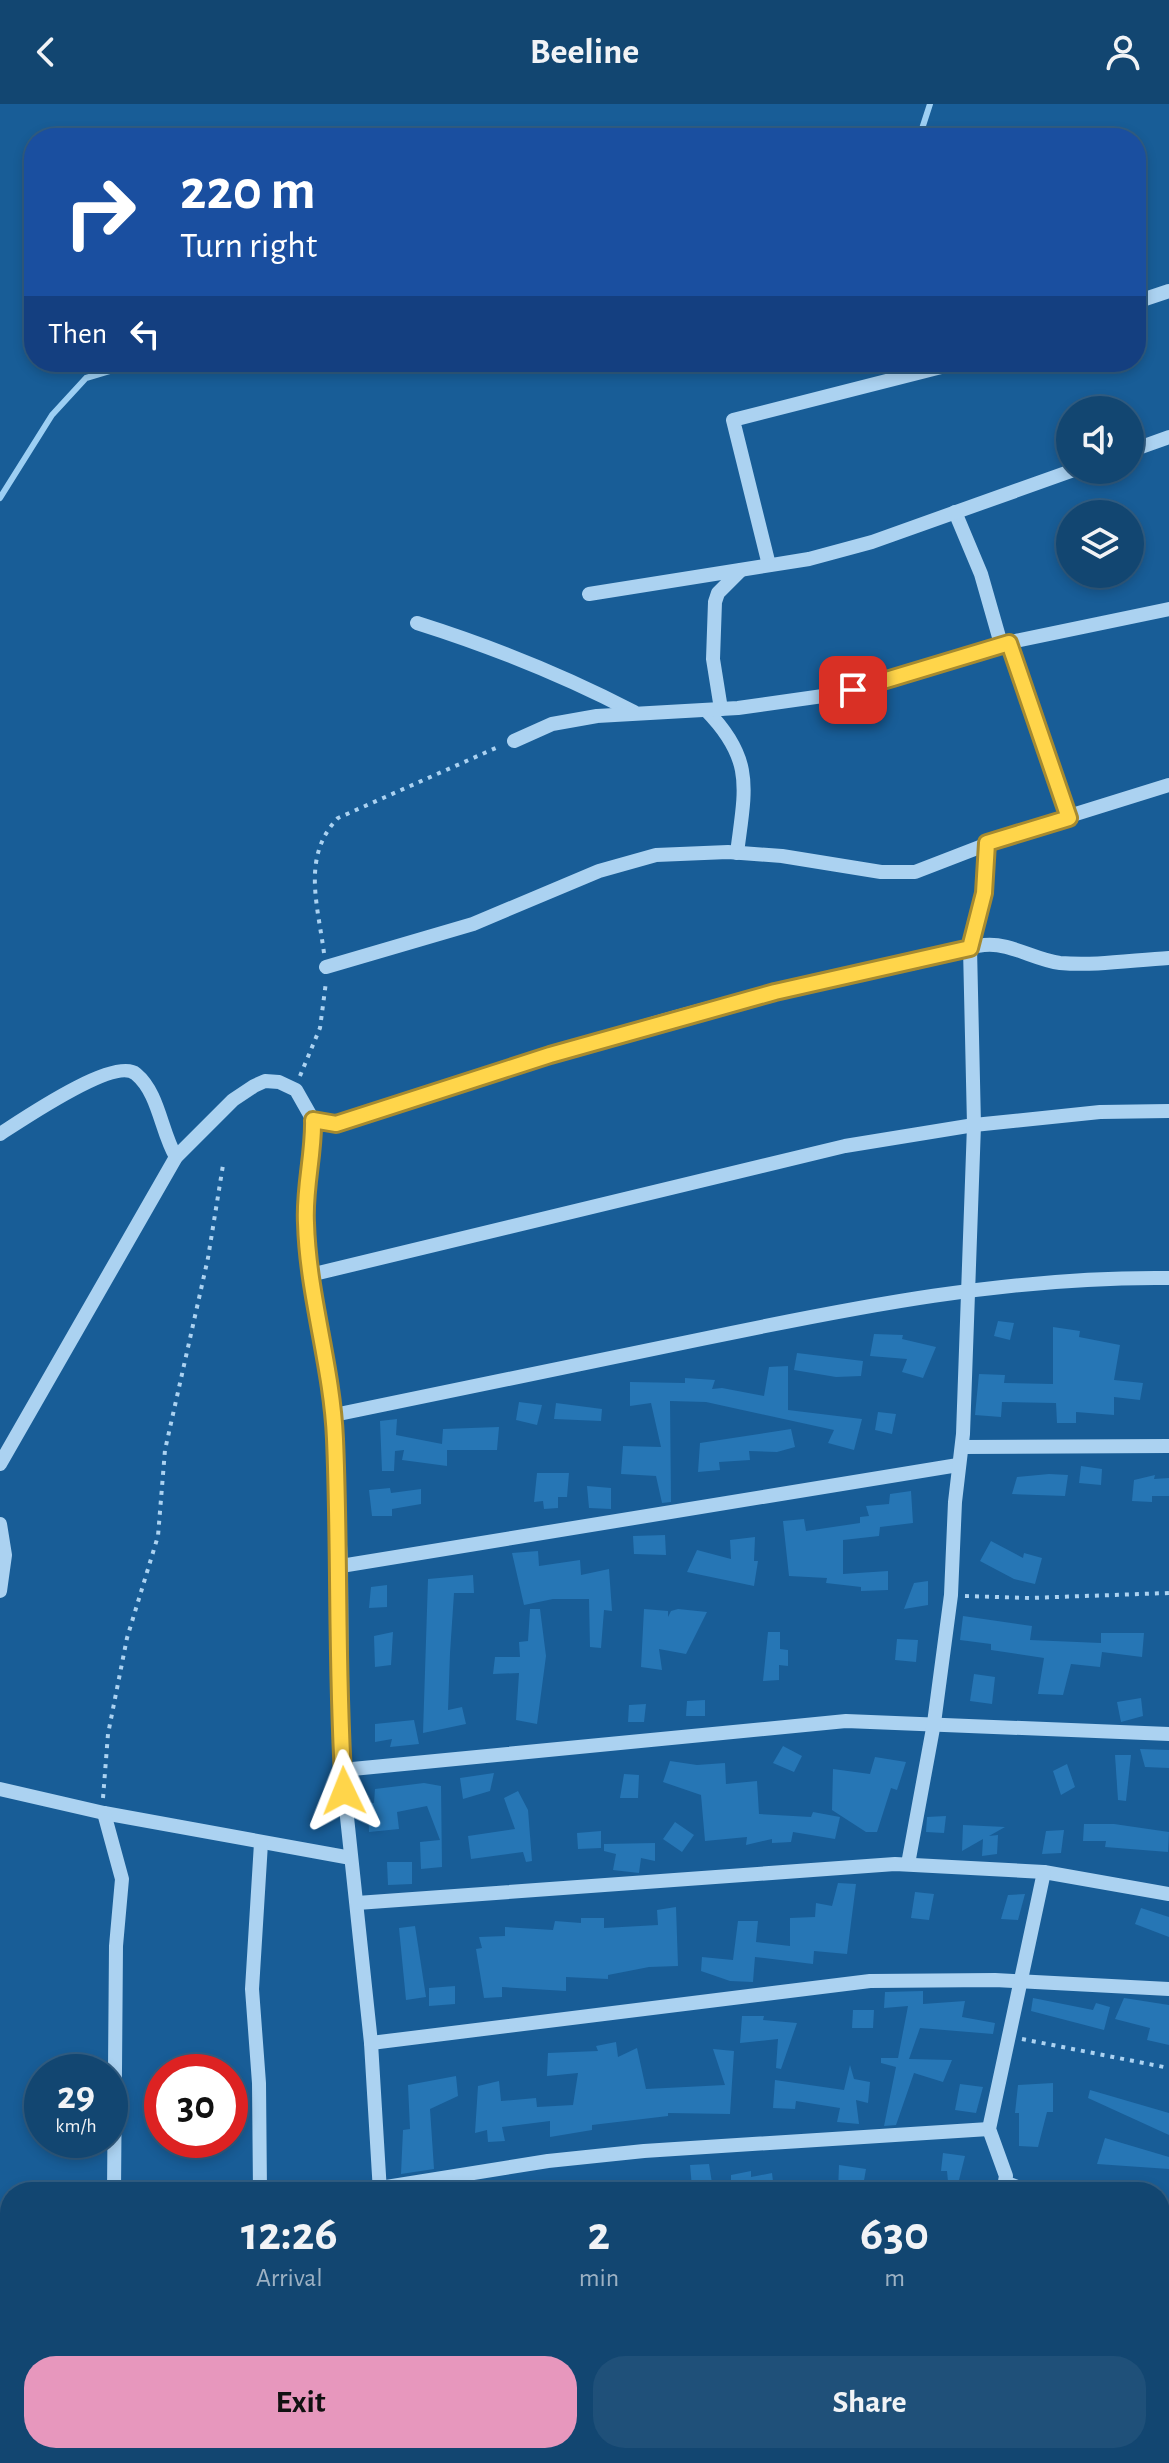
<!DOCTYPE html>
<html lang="en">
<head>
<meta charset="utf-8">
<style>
	body { margin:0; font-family:"Alegreya Sans",sans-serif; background:#1f5079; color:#f1f3f6; height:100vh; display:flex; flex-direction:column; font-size:30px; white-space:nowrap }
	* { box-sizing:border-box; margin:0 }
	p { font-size:26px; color:#9cb1c3 }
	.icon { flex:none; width:44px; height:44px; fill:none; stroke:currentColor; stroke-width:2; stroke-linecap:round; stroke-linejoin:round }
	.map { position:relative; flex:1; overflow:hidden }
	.drawer { position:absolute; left:0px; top:2078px; width:1170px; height:282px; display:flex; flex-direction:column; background:#124671; border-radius:32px 32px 0 0; box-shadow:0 4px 12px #0003,0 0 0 2px #315e84 }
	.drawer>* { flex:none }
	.top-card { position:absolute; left:24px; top:24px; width:1122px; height:244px; border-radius:32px; box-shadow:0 4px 12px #0003,0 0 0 2px #315e84; background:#1a4fa0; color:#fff; overflow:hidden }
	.tools { position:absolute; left:1056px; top:292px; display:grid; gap:16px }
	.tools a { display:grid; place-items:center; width:88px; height:88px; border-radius:50%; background:#124671; box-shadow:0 4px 12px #0003,0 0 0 2px #315e84; font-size:40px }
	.speed { position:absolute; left:24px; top:1950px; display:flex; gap:16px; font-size:40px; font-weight:700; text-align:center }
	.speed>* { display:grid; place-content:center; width:104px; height:104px; border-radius:50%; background:#124671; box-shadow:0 4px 12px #0003,0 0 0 2px #315e84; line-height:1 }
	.speed small { font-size:20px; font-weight:400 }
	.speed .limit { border:12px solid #d22; background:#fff; color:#111 }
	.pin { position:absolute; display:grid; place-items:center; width:68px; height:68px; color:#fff; margin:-34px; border-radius:16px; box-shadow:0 4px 12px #0006 }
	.me { position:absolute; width:88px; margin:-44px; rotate:358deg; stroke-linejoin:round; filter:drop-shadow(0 0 6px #0008) }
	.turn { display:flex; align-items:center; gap:28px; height:168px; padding:0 24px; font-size:36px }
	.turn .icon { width:104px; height:104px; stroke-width:2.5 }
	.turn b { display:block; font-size:56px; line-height:68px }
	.then { display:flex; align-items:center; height:76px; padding:0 24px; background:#0003; gap:16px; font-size:30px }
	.eta { display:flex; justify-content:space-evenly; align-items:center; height:136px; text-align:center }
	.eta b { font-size:48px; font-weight:600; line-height:56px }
	.action { display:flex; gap:16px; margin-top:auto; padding:16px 24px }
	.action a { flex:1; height:92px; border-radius:32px; background:#e797bd; color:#111; font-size:32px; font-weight:600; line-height:92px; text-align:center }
	.action a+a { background:#1f5079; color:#f1f3f6 }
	header { display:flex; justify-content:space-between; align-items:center; height:104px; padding:0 24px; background:#124671; font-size:36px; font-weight:600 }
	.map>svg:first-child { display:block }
</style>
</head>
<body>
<header><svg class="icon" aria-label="back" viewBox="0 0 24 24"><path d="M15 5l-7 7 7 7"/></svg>Beeline<svg class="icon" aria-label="person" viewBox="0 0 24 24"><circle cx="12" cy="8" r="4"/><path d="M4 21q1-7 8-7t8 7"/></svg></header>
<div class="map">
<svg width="1169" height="2359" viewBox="0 0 1169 2359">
	<rect width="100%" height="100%" fill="#185d97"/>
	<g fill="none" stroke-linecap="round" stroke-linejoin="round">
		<g stroke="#9dcff3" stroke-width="6">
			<path d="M919 34 930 0"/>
			<path d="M0 394 52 311 86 274 133 260 298 266 334 258"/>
		</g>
	</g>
	<g fill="#2676b5">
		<path d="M998 1217 1014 1219 1010 1236 994 1232Z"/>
		<path d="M1053 1223 1080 1227 1079 1233 1120 1241 1114 1276 1143 1279 1140 1296 1114 1293V1311L1076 1308V1319H1057L1056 1299 1002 1298 1001 1313 975 1311 979 1270 1005 1271 1004 1279 1053 1280Z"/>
		<path d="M874 1230 903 1231 902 1235 936 1243 923 1274 902 1268 907 1255 870 1252Z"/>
		<path d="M797 1249 863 1257 861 1272 836 1273 794 1266Z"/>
		<path d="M788 1262V1306L862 1315 854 1346 828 1339 834 1326 706 1298 670 1297 671 1398 662 1399 656 1372 621 1370 623 1342 661 1343 651 1299 630 1302V1278L685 1279V1274L715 1276 712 1285 722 1284 764 1292 769 1263Z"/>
		<path d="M519 1298 542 1301 537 1321 516 1316Z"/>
		<path d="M556 1299 602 1305 601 1317 554 1315Z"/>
		<path d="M878 1308 896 1310 892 1330 875 1326Z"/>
		<path d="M397 1315 396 1331 442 1340 443 1325 499 1323 497 1346H447V1362L402 1356 404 1346 395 1347 394 1367H382L380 1317Z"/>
		<path d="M791 1325 795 1343 777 1348 749 1347 750 1356 719 1358 720 1366 698 1368 700 1339Z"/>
		<path d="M1081 1362 1102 1365 1101 1381 1079 1379Z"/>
		<path d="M537 1369H569L567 1393H558V1404L544 1405 543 1397 534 1398Z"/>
		<path d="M1049 1370 1068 1371 1065 1392 1012 1390 1017 1373Z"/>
		<path d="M1155 1371 1154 1375 1169 1374V1392H1152V1398L1132 1397 1134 1376Z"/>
		<path d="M587 1382 611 1384V1405L589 1404Z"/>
		<path d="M390 1384 391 1389 421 1385V1400L392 1405V1412H372L369 1386Z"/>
		<path d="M911 1387 913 1419 880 1423 879 1432 843 1436V1470L888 1467V1486L861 1487V1483L826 1479 827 1474 789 1472 783 1417 804 1415 806 1427 860 1419V1413L869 1412 866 1402 889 1400 890 1390Z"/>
		<path d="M665 1431 666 1451 634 1450 633 1432Z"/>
		<path d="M755 1433 754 1457H758L754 1482 687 1468 697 1446 731 1455 730 1436Z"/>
		<path d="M991 1437 1023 1454 1024 1449 1042 1454 1035 1480 1014 1475 980 1457Z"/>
		<path d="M538 1447 539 1462 580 1456 581 1471 609 1465 612 1507 604 1506 601 1544 590 1543 589 1495H553L524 1501 512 1449Z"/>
		<path d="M473 1471 474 1489H454L450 1549 448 1606 462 1603 466 1620 423 1629 428 1475Z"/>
		<path d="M928 1477V1501L904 1505 914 1479Z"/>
		<path d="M387 1481V1503L369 1504 371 1483Z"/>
		<path d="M530 1505H540L546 1552 537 1620 516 1616 519 1569 493 1570 495 1553H520L519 1538 528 1537Z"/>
		<path d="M644 1505 668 1507V1513L671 1507 678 1505 707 1508 686 1550 659 1545 662 1566 641 1563Z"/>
		<path d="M963 1512 1032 1522 1030 1536 1101 1539V1529H1144L1142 1553 1102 1548 1100 1563 1071 1560 1063 1591 1038 1590 1044 1554 991 1546V1540L960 1536Z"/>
		<path d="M393 1528 391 1561 375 1563 374 1532Z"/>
		<path d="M768 1528H780V1545L788 1546V1562L779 1561V1576L763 1577Z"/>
		<path d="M897 1535 918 1536 916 1558 895 1556Z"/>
		<path d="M974 1570 995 1573 992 1600 970 1597Z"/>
		<path d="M1141 1594 1143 1612 1121 1618 1117 1598Z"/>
		<path d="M705 1596V1612H686L687 1597Z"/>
		<path d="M646 1600 644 1618H628L629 1601Z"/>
		<path d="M414 1616 419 1640 390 1643 392 1635 375 1638V1620Z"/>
		<path d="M783 1642 802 1652 794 1668 773 1659Z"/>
		<path d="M1140 1645 1169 1646V1664L1145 1663Z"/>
		<path d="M1115 1651H1131L1126 1697 1118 1696Z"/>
		<path d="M875 1653 906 1658 897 1686 891 1684 877 1728H866L832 1706 833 1665 870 1670Z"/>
		<path d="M670 1657 697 1661 725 1659 726 1680 757 1677 759 1710 811 1713 813 1708 840 1713 835 1735 793 1728 791 1738 772 1739V1735L746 1741 747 1733 705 1737 701 1691 663 1678Z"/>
		<path d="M1067 1660 1075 1683 1061 1691 1053 1667Z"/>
		<path d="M494 1669 490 1687 463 1695 460 1674Z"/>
		<path d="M624 1670 639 1671 638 1694H620Z"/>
		<path d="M424 1679 441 1682 442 1763 421 1765 420 1738 440 1736 427 1702 397 1708 399 1725 369 1728 368 1699H374L375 1685Z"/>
		<path d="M518 1687 528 1706 532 1757 526 1758 523 1748 471 1755 468 1732 515 1725 504 1694Z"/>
		<path d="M946 1712 944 1729 926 1728 927 1713Z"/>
		<path d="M675 1718 694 1731 682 1748 663 1735Z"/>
		<path d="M1084 1720H1114L1169 1728 1168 1748 1105 1743 1106 1737H1083Z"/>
		<path d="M963 1721 1005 1723 989 1732 998 1731 997 1750 982 1752 983 1735 962 1747Z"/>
		<path d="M1064 1726 1061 1749 1042 1750 1046 1727Z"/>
		<path d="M601 1727V1744L578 1745 577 1729Z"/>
		<path d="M655 1739V1757L641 1754 639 1769 613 1766 616 1750 604 1747V1740Z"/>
		<path d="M387 1758H412V1780L388 1781Z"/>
		<path d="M838 1779 856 1780 847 1850 814 1847 813 1860 755 1853 753 1878 730 1877 701 1867 702 1853 733 1856 738 1817H758L756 1838 790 1842V1814L815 1813 816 1799 832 1802Z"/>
		<path d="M915 1788 934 1790 929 1816 911 1814Z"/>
		<path d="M1025 1790 1018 1816 1001 1815 1008 1791Z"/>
		<path d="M676 1803 678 1862 649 1863 608 1871V1875L566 1873V1887L502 1883V1893L484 1894 476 1845 482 1844 479 1833 505 1832V1823L553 1826 555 1817 581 1819V1814H604V1824L658 1821 657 1806Z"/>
		<path d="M1141 1804 1169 1813V1833L1135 1820Z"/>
		<path d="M415 1822 426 1893 406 1896 399 1824Z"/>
		<path d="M455 1882V1900L429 1902V1884Z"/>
		<path d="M923 1887V1900L965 1897 962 1913 995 1919 993 1930 920 1924 909 1955 952 1956 943 1978 914 1969 896 2021 884 2022 896 1963 881 1959V1954H898L908 1902 884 1904 885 1888Z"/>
		<path d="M1033 1894 1093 1906 1096 1899 1110 1903 1104 1926 1031 1907Z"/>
		<path d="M1124 1894 1169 1901V1941L1147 1936 1150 1924 1115 1915Z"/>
		<path d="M853 1906H874L873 1924H852Z"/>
		<path d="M742 1912H764L763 1916 797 1919 781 1965 776 1964 778 1935 740 1939Z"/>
		<path d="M616 1938 618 1953 637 1944 646 1985 725 1981 713 1945 734 1947 730 2010 668 2009V2012L592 2021V2026L550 2033V2017L502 2023 505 2037 488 2038 487 2026 475 2029 478 1982 499 1977 501 1997 536 1994 537 2003 573 2001 578 1969 547 1972 548 1949 598 1947 596 1942Z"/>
		<path d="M850 1961 854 1975 870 1978 868 1999 856 1996 859 2020 837 2018 840 2004 796 1997 795 2005 773 2004 775 1976 844 1986Z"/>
		<path d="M456 1972 458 1992 430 2005 434 2065 401 2070 403 2026 410 2025 408 1981Z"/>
		<path d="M1053 1979V2008H1047L1038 2043 1019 2042V2009H1015L1018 1981Z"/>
		<path d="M960 1980 983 1983 976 2009 955 2006Z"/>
		<path d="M1090 1986 1169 2009V2031L1088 1994Z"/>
		<path d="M1105 2034 1169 2053V2065L1097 2060Z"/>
		<path d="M943 2049 965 2052 956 2088H949L947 2067H941Z"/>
		<path d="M709 2060 712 2079 692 2083 690 2061Z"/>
		<path d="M839 2061 866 2065 862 2088H838Z"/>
		<path d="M751 2067V2073L772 2069 774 2086 724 2088 723 2079 731 2077V2071Z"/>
	</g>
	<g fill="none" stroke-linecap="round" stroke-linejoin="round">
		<g stroke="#abd2f1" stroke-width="4" stroke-dasharray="4 6" stroke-linecap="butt">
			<path d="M324 849C318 802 301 752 338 714L498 643"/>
			<path d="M300 972 320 924 326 878"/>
			<path d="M965 1492 1029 1494 1169 1489"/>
			<path d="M103 1694 108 1630 127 1534 158 1432 165 1346 208 1154 223 1061"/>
			<path d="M1022 1935 1169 1964"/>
		</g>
		<g stroke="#abd2f1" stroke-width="14">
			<path d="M1136 198 1169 187"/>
			<path d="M1130 347 1169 333"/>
			<path d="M955 408 981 470 1001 540"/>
			<path d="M769 461 733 316 961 258"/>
			<path d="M589 490 809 455 872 438 1074 366"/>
			<path d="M417 519C493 543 563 571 634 608"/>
			<path d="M1009 539 1069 714"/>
			<path d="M721 605 713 555 715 498 718 489 741 466"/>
			<path d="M706 606C755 656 745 685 737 749"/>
			<path d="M514 637 552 620 597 612 738 604 837 590 1001 540 1169 505"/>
			<path d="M326 863 473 820 599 767 656 751 728 748 782 752 881 768H915L1021 727 1169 681"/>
			<path d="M313 1016 336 1020C526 959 717 891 914 859 937 855 960 843 984 841 1009 838 1035 856 1060 859 1096 862 1133 856 1169 854"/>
			<path d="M0 1030C22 1016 115 952 136 970 159 989 161 1028 176 1053"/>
			<path d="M310 1171 845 1042 974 1021 1100 1008 1169 1007"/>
			<path d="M334 1311C456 1286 579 1261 702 1235 855 1203 1011 1172 1169 1174"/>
			<path d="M962 1343 1169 1342"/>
			<path d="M0 1360 176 1053 233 996 254 982 265 977 279 978 296 986 313 1016 306 1074V1119L310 1171 334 1311 341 1462 342 1666 371 1939 380 2088"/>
			<path d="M0 1420 5 1451 0 1487"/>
			<path d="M341 1462 958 1361"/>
			<path d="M342 1666 846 1617 1169 1630"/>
			<path d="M0 1685 104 1709 351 1754"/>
			<path d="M104 1709 122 1775 116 1842 114 2088"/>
			<path d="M908 1760 934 1619 951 1491 955 1398 963 1330 974 1021 970 844 984 789 987 739"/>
			<path d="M357 1799 895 1760 1044 1768 1169 1790"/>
			<path d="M371 1939 870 1877 995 1876 1169 1885"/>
			<path d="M1007 2079 1031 2088"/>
			<path d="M380 2084 548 2057 644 2047 989 2025"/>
			<path d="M260 2088 259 1979 252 1885 261 1739"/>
			<path d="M1003 2088 1006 2072 989 2025 1044 1768"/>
			<path d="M1160 2115 1169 2120"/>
			<path d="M0 2198 10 2199"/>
			<path d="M386 2356 448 2350"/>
		</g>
	</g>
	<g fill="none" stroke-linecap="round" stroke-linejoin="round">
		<defs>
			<path id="route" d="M344 1687C336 1570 340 1452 335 1335 332 1262 308 1192 306 1119 304 1084 314 1050 313 1016L336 1020 550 951 775 888 970 844 984 789 987 739 1069 714 1009 539 853 586"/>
		</defs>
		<use href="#route" stroke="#a68a30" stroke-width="20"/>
		<use href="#route" stroke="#ffd54a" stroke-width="14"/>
	</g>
</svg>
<div class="tools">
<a><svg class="icon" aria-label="sound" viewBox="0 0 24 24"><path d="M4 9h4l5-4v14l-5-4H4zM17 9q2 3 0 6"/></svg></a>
<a><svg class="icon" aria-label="layers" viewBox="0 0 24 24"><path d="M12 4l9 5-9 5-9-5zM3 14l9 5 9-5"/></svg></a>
</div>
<div class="speed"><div>29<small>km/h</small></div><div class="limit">30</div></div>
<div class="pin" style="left:853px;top:586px;background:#d93025"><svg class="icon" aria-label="arrive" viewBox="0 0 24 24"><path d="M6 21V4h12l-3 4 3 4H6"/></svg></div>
<svg class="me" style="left:344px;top:1687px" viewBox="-20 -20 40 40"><path d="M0-17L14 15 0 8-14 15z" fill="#ffd54a" stroke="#fff" stroke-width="4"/></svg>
<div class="top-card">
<div class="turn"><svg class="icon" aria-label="right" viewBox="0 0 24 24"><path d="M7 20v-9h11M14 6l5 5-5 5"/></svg><div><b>220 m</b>Turn right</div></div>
<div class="then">Then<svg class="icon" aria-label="left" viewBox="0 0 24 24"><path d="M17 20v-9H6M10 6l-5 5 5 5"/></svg></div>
</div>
<section class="drawer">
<div class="eta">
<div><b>12:26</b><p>Arrival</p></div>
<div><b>2</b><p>min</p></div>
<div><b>630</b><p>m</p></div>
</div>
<div class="action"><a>Exit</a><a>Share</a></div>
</section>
</div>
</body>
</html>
